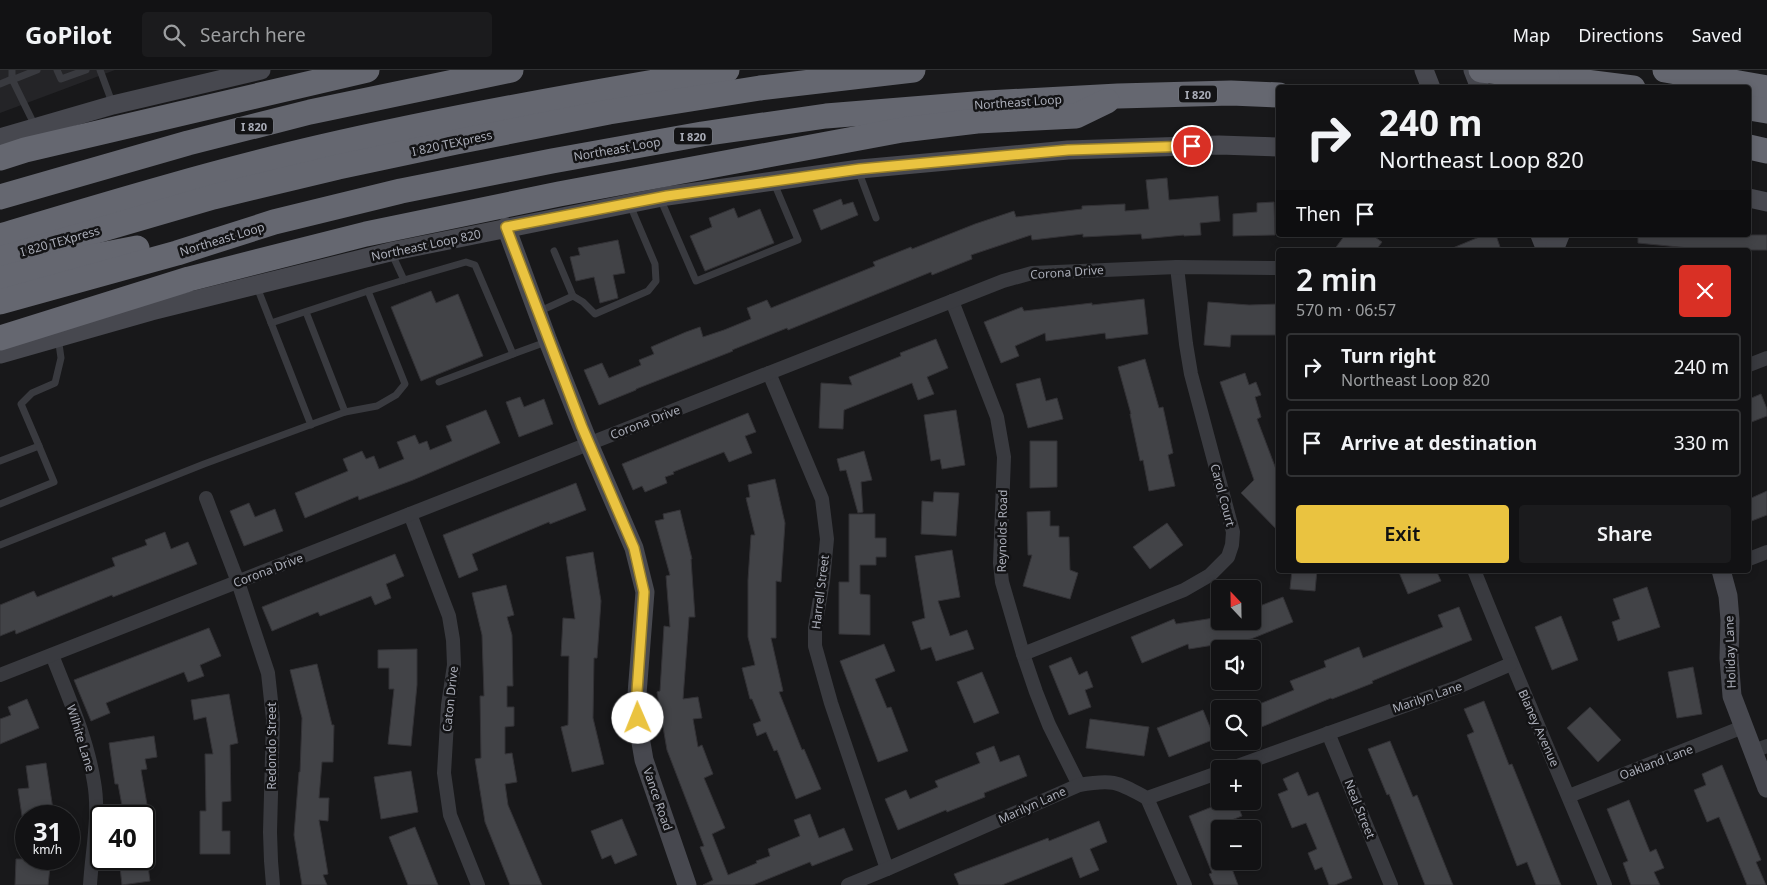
<!DOCTYPE html>
<html lang="en">
<head>
<meta charset="utf-8">
<style>
	body { margin:0; font-family:"Noto Sans",sans-serif; background:#1b1b1d; color:#f1f3f6; height:100vh; display:flex; flex-direction:column; font-size:19px; white-space:nowrap }
	* { box-sizing:border-box; margin:0 }
	p { font-size:16px; color:#9c9ea0 }
	.icon { flex:none; width:28px; height:28px; fill:none; stroke:currentColor; stroke-width:2; stroke-linecap:round; stroke-linejoin:round }
	.map { position:relative; flex:1; overflow:hidden }
	.drawer { position:absolute; left:1276px; top:178px; width:475px; height:325px; display:flex; flex-direction:column; background:#121214; border-radius:5px; box-shadow:0 2px 8px #0003,0 0 0 1px #313234 }
	.drawer>* { flex:none }
	.guide { position:absolute; left:1276px; top:15px; width:475px; height:152px; border-radius:5px; box-shadow:0 2px 8px #0003,0 0 0 1px #313234; background:#121214; color:#f1f3f6; overflow:hidden }
	.needle { width:32px; rotate:338deg }
	.fabs { position:absolute; left:1211px; top:510px; display:grid; gap:10px }
	.fabs a { display:grid; place-items:center; width:50px; height:50px; border-radius:5px; background:#121214; box-shadow:0 2px 8px #0003,0 0 0 1px #313234; font-size:25px }
	.speed { position:absolute; left:15px; top:735px; display:flex; gap:10px; font-size:25px; font-weight:700; text-align:center }
	.speed>* { display:grid; place-content:center; width:65px; height:65px; border-radius:50%; background:#121214; box-shadow:0 2px 8px #0003,0 0 0 1px #313234; line-height:1 }
	.speed small { font-size:12px; font-weight:400 }
	.speed .limit { border:2px solid #111; border-radius:8px; background:#fff; color:#111 }
	.pin { position:absolute; display:grid; place-items:center; width:42px; height:42px; color:#fff; margin:-21px; border:2px solid #fff; border-radius:50%; box-shadow:0 1px 5px #0007 }
	.me { position:absolute; width:55px; margin:-28px; rotate:359deg; stroke-linejoin:round; filter:drop-shadow(0 0 4px #0008) }
	.turn { display:flex; align-items:center; gap:18px; height:105px; padding:0 20px; font-size:22px }
	.turn .icon { width:65px; height:65px; stroke-width:2.5 }
	.turn b { display:block; font-size:35px; line-height:42px }
	.then { display:flex; align-items:center; height:48px; padding:0 20px; background:#0003; gap:10px; font-size:19px }
	.round { display:grid; place-items:center; flex:none; width:52px; height:52px; border-radius:5px; background:#1b1b1d }
	.headline { display:flex; align-items:center; justify-content:space-between; height:85px; padding:0 20px }
	h1 { font-size:30px; font-weight:600; line-height:38px }
	.primary-button { display:flex; gap:10px; margin-top:auto; padding:10px 20px }
	.primary-button a { flex:1; height:58px; border-radius:5px; background:#eac340; color:#111; font-size:20px; font-weight:600; line-height:58px; text-align:center }
	.primary-button a+a { background:#1b1b1d; color:#f1f3f6 }
	ul { padding:0; list-style:none }
	li { display:flex; align-items:center; gap:15px; height:68px; margin:0 10px 8px; padding:0 10px; border:2px solid #313234; border-radius:5px }
	li div { flex:1 }
	li b { display:block; font-size:19px }
	li em { font-style:normal }
	header { display:flex; align-items:center; gap:30px; box-sizing:border-box; height:70px; padding:0 25px; background:#121214; border-bottom:1px solid #313234 }
	header strong { font-size:24px }
	nav { display:flex; gap:28px; margin-inline-start:auto; font-size:18px }
	.search { width:350px; height:45px; background:#1b1b1d; display:flex; align-items:center; gap:12px; box-sizing:border-box; padding:0 18px; border-radius:5px; color:#9c9ea0; font-size:19px }
	.map>svg:first-child { display:block }
</style>
</head>
<body>
<header>
<strong>GoPilot</strong>
<div class="search"><svg class="icon" aria-label="search" viewBox="0 0 24 24"><circle cx="10" cy="10" r="6"/><path d="M15 15l6 6"/></svg>Search here</div>
<nav><a>Map</a><a>Directions</a><a>Saved</a></nav>
</header>
<div class="map">
<svg width="1767" height="815" viewBox="0 0 1767 815">
	<rect width="100%" height="100%" fill="#18181a"/>
	<path fill="#242427" d="M0 0H115L0 43Z"/>
	<g fill="#424347" stroke="#333236">
		<path d="M1167 108 1169 130 1218 126 1220 151 1200 153 1201 165 1184 166V165L1142 169 1141 164 1083 167V164L1032 170 1031 165 971 185 972 189 932 205 931 202 788 260 787 258 732 280 733 281 636 319V320L599 335 584 300 602 293 609 308 641 295 639 290 654 284 651 277 686 262 700 257 703 267 724 260 751 249 747 238 767 230 771 238 875 196 873 192 911 177 912 179 975 154 1014 141 1016 147 1082 139V136L1125 134V141L1149 139 1146 110Z"/>
		<path d="M841 129 843 135 853 132 858 145 821 160 813 140Z"/>
		<path d="M1274 132 1275 165 1233 166V144L1257 142V133Z"/>
		<path d="M734 138 738 148 760 139 774 173 705 201 690 166 712 157 709 148Z"/>
		<path d="M1345 165H1372L1382 172 1376 180H1334Z"/>
		<path d="M1484 165H1496L1501 180H1448Z"/>
		<path d="M1638 165H1767V180H1699V179L1638 173Z"/>
		<path d="M618 170 625 203 613 205 618 228 600 233 594 207 576 211 570 187 580 185 578 178Z"/>
		<path d="M431 221 436 233 458 224 483 286 421 311 391 237Z"/>
		<path d="M1144 229 1148 264 1106 269 1105 263 1046 271 1045 263 1015 276 1019 286 1001 293 984 252 1022 237 1024 241 1092 233V235Z"/>
		<path d="M1208 232 1249 235 1279 234V265H1231L1230 277 1204 275Z"/>
		<path d="M936 269 948 298 927 307 934 324 918 330 912 313 844 340 843 359 819 358 821 313 852 315 849 307 901 286 900 283Z"/>
		<path d="M1145 289 1159 338 1163 337 1173 383 1168 385 1175 416 1149 421 1143 390 1140 391 1130 344H1131L1118 297Z"/>
		<path d="M1245 303 1249 315 1256 312 1261 325 1255 327 1261 347 1257 349 1279 407V462L1241 423 1254 410 1220 312Z"/>
		<path d="M1040 308 1046 331 1057 328 1063 349 1028 358 1016 314Z"/>
		<path d="M1761 324 1767 339V346L1749 353V329Z"/>
		<path d="M520 327 524 337 544 329 553 354 519 367 506 332Z"/>
		<path d="M486 340 500 373 413 410 359 430 358 426 305 448 295 423 348 401 343 389 362 381 366 389 374 386 379 399 404 389 397 372 415 365 419 374 427 371 430 380 452 371 446 356Z"/>
		<path d="M956 340 965 395 942 399 940 389 931 391 924 345Z"/>
		<path d="M748 343 756 362 745 366 752 383 729 392 724 382 673 402 674 404 665 407 667 413 645 422 642 416 633 420 622 394Z"/>
		<path d="M1030 371H1057V417L1030 418Z"/>
		<path d="M864 381 872 410 861 412 863 442 858 443 846 400 840 401 837 389Z"/>
		<path d="M775 409 785 453 781 512 776 511V568H771L783 621 779 622 802 680 804 679 821 719 796 729 777 680 774 681 766 662 757 666 753 654 761 651 752 629H750L742 598 755 595 748 567V510L751 465H755L746 428 750 427 748 415Z"/>
		<path d="M576 413 586 440 550 454 549 452 472 484 478 500 459 508 443 465Z"/>
		<path d="M1767 421V445L1749 452V429Z"/>
		<path d="M934 422 959 423 956 466 921 464 922 431 933 432Z"/>
		<path d="M249 433 255 447 275 439 283 461 244 476 230 441Z"/>
		<path d="M680 440 692 489H691L695 547H689L683 629 698 627 702 648 693 649 698 677 702 675 713 704 704 708 725 758 712 764 728 805 757 793 756 791 770 786 768 779 800 766 794 750 810 744 819 768 844 758 853 780 812 796 810 792 753 815H703L713 810 700 777 704 776 667 680 657 622 660 621 664 556 670 557 666 506 670 505 655 451 664 449 663 444Z"/>
		<path d="M1050 441V456H1059V467H1069L1070 500 1078 503 1070 529 1023 516 1032 485H1028L1027 442Z"/>
		<path d="M849 444H875V468H886V487H876V495H860V524L870 525V565L839 564V512H849Z"/>
		<path d="M1167 453 1183 475 1150 499 1133 477Z"/>
		<path d="M165 462 171 479 188 472 197 494 113 527 112 525 16 564 15 560 0 566V535L34 521 37 527 115 496 112 488 147 475 145 470Z"/>
		<path d="M952 480 960 527 938 531 950 566 967 560 974 579 936 591 931 577 921 580 912 552 925 548 915 486Z"/>
		<path d="M593 482 601 531 597 588H594L593 648 604 694 572 702 561 657 568 655 569 586H561L563 548 575 549 566 487Z"/>
		<path d="M395 484 404 506 386 514 391 528 375 535 371 526 320 546 318 542 272 561 262 537Z"/>
		<path d="M1292 500H1317L1315 521 1290 519Z"/>
		<path d="M1398 500H1436L1441 511 1408 524Z"/>
		<path d="M506 515 514 545 507 547 512 565 513 616H507V637H514V656L505 657V684L512 683 517 712 505 714 508 735 542 815H510L485 752 475 689 481 688 480 626H484L482 565 472 523Z"/>
		<path d="M1647 517 1660 557 1618 571 1612 552 1620 549 1613 529Z"/>
		<path d="M1283 527 1293 552 1251 569 1189 579 1188 574 1142 593 1131 567 1174 549 1176 554 1220 547V551H1252V539Z"/>
		<path d="M1459 537 1472 570 1372 611 1373 613 1332 629 1331 628 1252 661V637L1294 620 1290 611 1326 597 1324 591 1359 577 1363 588 1443 557 1438 545Z"/>
		<path d="M1561 546 1578 590 1552 600 1535 557Z"/>
		<path d="M209 558 221 586 200 595 204 606 188 612 184 602 133 622 106 633 110 643 91 651 74 610Z"/>
		<path d="M884 574 895 601 875 609 887 638 891 637 908 681 878 692 840 591Z"/>
		<path d="M417 579V615L411 676 388 674 394 619H389V598H378V580Z"/>
		<path d="M1071 587 1079 605 1087 601 1093 617 1085 620 1091 637 1069 645 1049 596Z"/>
		<path d="M317 594 332 655H334L333 692H322L319 728H329L328 751 319 750 328 804 323 805 327 815H302L294 765 299 702H300L302 648 290 600Z"/>
		<path d="M1693 597 1702 644 1677 648 1668 602Z"/>
		<path d="M982 602 999 643 974 653 957 612Z"/>
		<path d="M229 624 238 673 230 675 231 731 222 732V761H230V784H200V741H206L205 684H213L206 647 194 650 191 630Z"/>
		<path d="M27 629 39 658 0 674V649L11 645 8 637Z"/>
		<path d="M1484 631 1509 695 1512 694 1561 815H1536L1527 792 1517 796 1467 665 1474 662 1464 639Z"/>
		<path d="M1590 637 1621 670 1598 692 1567 658Z"/>
		<path d="M1203 640 1215 669 1169 687 1157 658Z"/>
		<path d="M1090 649 1149 657 1144 686 1086 678Z"/>
		<path d="M154 666 157 687 145 689 147 699 141 700 149 746H124L118 714H115L109 673Z"/>
		<path d="M1390 671 1413 727 1417 725 1453 815H1425L1389 724 1387 725 1368 679Z"/>
		<path d="M994 676 1000 692 1019 685 1027 706 984 723 985 727 947 742 946 740 898 760 885 729 906 720 910 729 938 717 935 711 980 693 976 683Z"/>
		<path d="M46 693 54 746H22L18 719 29 718 26 696Z"/>
		<path d="M1722 695 1761 790 1756 792 1766 815H1747L1719 747 1707 752 1694 720 1706 715 1702 704Z"/>
		<path d="M411 701 418 742 381 749 374 707Z"/>
		<path d="M1298 702 1308 726 1318 722 1352 808 1335 815H1329L1322 797 1315 800 1308 783 1317 779 1306 753 1292 758 1278 724 1288 720 1283 709Z"/>
		<path d="M1629 730 1650 782 1656 779 1664 798 1654 802 1660 815H1631L1623 793 1628 791 1607 739Z"/>
		<path d="M1227 731H1236L1242 746 1229 751 1232 757 1220 759V800L1231 796 1238 815H1214L1209 804 1212 803 1189 746Z"/>
		<path d="M622 749 637 785 615 794 611 785 602 789 591 761Z"/>
		<path d="M1099 751 1107 772 1090 779 1099 800 1080 808 1072 787 1002 815H959L954 804 1048 768 1049 771Z"/>
		<path d="M415 757 438 815H408L389 767Z"/>
		<path d="M16 789H51L48 815H15Z"/>
		<path d="M119 789H147L150 811 122 815Z"/>
	</g>
	<g fill="none" stroke-linecap="round" stroke-linejoin="round">
		<g stroke="#393a3f" stroke-width="7">
			<path d="M12 0V10L37 0"/>
			<path d="M57 0 61 9 86 0"/>
			<path d="M100 0 113 35"/>
			<path d="M0 14 12 9 35 56"/>
			<path d="M858 100 876 148"/>
			<path d="M660 128 696 211 798 170 774 113"/>
			<path d="M554 181 573 226"/>
			<path d="M391 182 404 210 466 192 475 195 513 284 546 272"/>
			<path d="M257 217 311 355"/>
			<path d="M306 242 345 342"/>
			<path d="M538 242 573 226 583 232 595 244 648 221 656 211 655 194 630 135"/>
			<path d="M271 253 368 221"/>
			<path d="M439 312 513 284"/>
			<path d="M0 391 39 376 21 334 32 323 55 313 61 288 58 267"/>
			<path d="M0 434 54 412 39 376"/>
			<path d="M0 475 204 394 345 342 377 336 396 325 405 314 368 221 404 210"/>
		</g>
		<g stroke="#393a3f" stroke-width="14">
			<path d="M952 231 997 347 1004 387 1000 493 1002 512 1023 584 1036 622 1049 655 1079 715"/>
			<path d="M1749 295 1767 288"/>
			<path d="M769 303 822 429 827 469 823 511 815 558V576L831 633 887 799"/>
			<path d="M206 428 238 512 268 603 273 649 270 762 271 791 273 815"/>
			<path d="M410 444 449 546 453 570 454 595 448 635 444 703 450 745 478 815"/>
			<path d="M1749 489 1767 482"/>
			<path d="M1474 500C1516 606 1562 710 1605 815"/>
			<path d="M1023 584 1184 520 1210 505 1228 487 1232 475 1233 462 1191 304 1186 274 1177 197"/>
			<path d="M52 585C68 626 87 668 94 712 100 745 92 781 90 815"/>
			<path d="M0 605 1003 211 1032 203 1177 197 1279 198"/>
			<path d="M1328 663 1391 815"/>
			<path d="M1753 681 1767 676"/>
			<path d="M1229 699 1460 616 1511 594"/>
			<path d="M1569 726 1743 657"/>
			<path d="M1147 728 1185 815"/>
			<path d="M848 815 887 799 1079 715C1114 709 1117 712 1147 728L1220 702"/>
		</g>
		<g stroke="#47484f" stroke-width="19">
			<path d="M1424 0 1431 18"/>
			<path d="M1473 0 1480 18"/>
			<path d="M0 68 113 35 261 0"/>
			<path d="M1749 128 1767 132"/>
			<path d="M506 157 548 271 589 374 634 478 645 522 636 637 639 661 644 690 687 815"/>
			<path d="M1540 165 1546 180"/>
			<path d="M1554 180 1560 165"/>
			<path d="M0 284 151 241 394 181 667 126 860 99 1068 80 1219 75 1279 77"/>
			<path d="M1721 500 1728 526 1730 550 1729 588 1732 626 1767 718"/>
		</g>
		<g stroke="#656770" stroke-width="25">
			<path d="M1665 0 1767 18"/>
			<path d="M1547 7 1633 18"/>
			<path d="M1749 38 1767 41"/>
			<path d="M1749 77 1767 81"/>
			<path d="M0 88 25 80 367 0"/>
			<path d="M0 127 188 73 310 42 511 0"/>
			<path d="M0 166C107 134 213 102 321 77 456 46 591 22 727 0"/>
			<path d="M0 189 213 127 338 97 456 72 609 42 760 18 913 0"/>
			<path d="M0 209 65 192 137 178"/>
			<path d="M0 232 177 183 274 152 401 121 552 91 702 64 826 46 987 33 1118 26 1231 23 1279 25"/>
			<path d="M0 268 189 209 366 164 559 124 902 60 977 51 1076 46 1107 31"/>
		</g>
		<path stroke="#656770" stroke-width="25" d="M1481 0 1547 7"/>
	</g>
	<g fill="none" stroke-linecap="round" stroke-linejoin="round">
		<defs>
			<path id="route" d="M638 648 636 636 644 522 634 478 582 357 506 157 667 126 860 99 1068 80 1192 76"/>
		</defs>
		<use href="#route" stroke="#987f2a" stroke-width="12"/>
		<use href="#route" stroke="#eac340" stroke-width="9"/>
	</g>
	<g text-anchor="middle" dominant-baseline="central" stroke-width="5" stroke-linejoin="round" paint-order="stroke">
		<g fill="#131315" stroke="#7d8088" stroke-width="1">
			<rect x="1179" y="15.5" width="38" height="17" rx="4"/>
			<rect x="235" y="47.5" width="38" height="17" rx="4"/>
			<rect x="674" y="57.5" width="38" height="17" rx="4"/>
		</g>
		<g font-size="11" font-weight="bold" fill="#abaeb9">
			<text x="1198" y="24">I 820</text>
			<text x="254" y="56">I 820</text>
			<text x="693" y="66">I 820</text>
		</g>
		<g font-size="12" fill="#abaeb9" stroke="#131315">
			<text transform="translate(1018 32) rotate(-4)">Northeast Loop</text>
			<text transform="translate(452 73) rotate(-12)">I 820 TEXpress</text>
			<text transform="translate(617 79) rotate(-10)">Northeast Loop</text>
			<text transform="translate(222 169) rotate(-17)">Northeast Loop</text>
			<text transform="translate(60 171) rotate(-16)">I 820 TEXpress</text>
			<text transform="translate(426 175) rotate(-12)">Northeast Loop 820</text>
			<text transform="translate(1067 202) rotate(-4)">Corona Drive</text>
			<text transform="translate(645 352) rotate(-21)">Corona Drive</text>
			<text transform="translate(1223 425) rotate(75)">Carol Court</text>
			<text transform="translate(1002 461) rotate(-89)">Reynolds Road</text>
			<text transform="translate(268 500) rotate(-21)">Corona Drive</text>
			<text transform="translate(820 522) rotate(-83)">Harrell Street</text>
			<text transform="translate(1730 582) rotate(-92)">Holiday Lane</text>
			<text transform="translate(1427 627) rotate(-19)">Marilyn Lane</text>
			<text transform="translate(450 629) rotate(-84)">Caton Drive</text>
			<text transform="translate(1539 658) rotate(66)">Blaney Avenue</text>
			<text transform="translate(81 668) rotate(73)">Wilhite Lane</text>
			<text transform="translate(271 676) rotate(-90)">Redondo Street</text>
			<text transform="translate(1656 692) rotate(-21)">Oakland Lane</text>
			<text transform="translate(658 729) rotate(71)">Vance Road</text>
			<text transform="translate(1032 735) rotate(-24)">Marilyn Lane</text>
			<text transform="translate(1360 739) rotate(68)">Neal Street</text>
		</g>
	</g>
</svg>
<div class="fabs">
<a><svg class="needle" viewBox="-14 -14 28 28"><path d="M0-13l5 13h-10z" fill="#e53935"/><path d="M0 13l5-13h-10z" fill="#9c9ea0"/></svg></a>
<a><svg class="icon" aria-label="sound" viewBox="0 0 24 24"><path d="M4 9h4l5-4v14l-5-4H4zM17 9q2 3 0 6"/></svg></a>
<a><svg class="icon" aria-label="search" viewBox="0 0 24 24"><circle cx="10" cy="10" r="6"/><path d="M15 15l6 6"/></svg></a>
<a>+</a>
<a>−</a>
</div>
<div class="speed"><div>31<small>km/h</small></div><div class="limit">40</div></div>
<div class="pin" style="left:1192px;top:76px;background:#d93025"><svg class="icon" aria-label="arrive" viewBox="0 0 24 24"><path d="M6 21V4h12l-3 4 3 4H6"/></svg></div>
<svg class="me" style="left:638px;top:648px" viewBox="-20 -20 40 40"><circle r="19" fill="#fff"/><path d="M0-13L10 11 0 6-10 11z" fill="#eac340"/></svg>
<div class="guide">
<div class="turn"><svg class="icon" aria-label="right" viewBox="0 0 24 24"><path d="M7 20v-9h11M14 6l5 5-5 5"/></svg><div><b>240 m</b>Northeast Loop 820</div></div>
<div class="then">Then<svg class="icon" aria-label="arrive" viewBox="0 0 24 24"><path d="M6 21V4h12l-3 4 3 4H6"/></svg></div>
</div>
<section class="drawer">
<div class="headline"><div><h1>2 min</h1><p>570 m · 06:57</p></div><a class="round" style="background:#d93025;color:#fff"><svg class="icon" aria-label="close" viewBox="0 0 24 24"><path d="M6 6l12 12M18 6L6 18"/></svg></a></div>
<ul>
<li><svg class="icon" aria-label="right" viewBox="0 0 24 24"><path d="M7 20v-9h11M14 6l5 5-5 5"/></svg><div><b>Turn right</b><p>Northeast Loop 820</p></div><em>240 m</em></li>
<li><svg class="icon" aria-label="arrive" viewBox="0 0 24 24"><path d="M6 21V4h12l-3 4 3 4H6"/></svg><div><b>Arrive at destination</b></div><em>330 m</em></li>
</ul>
<div class="primary-button"><a>Exit</a><a>Share</a></div>
</section>
</div>
</body>
</html>
